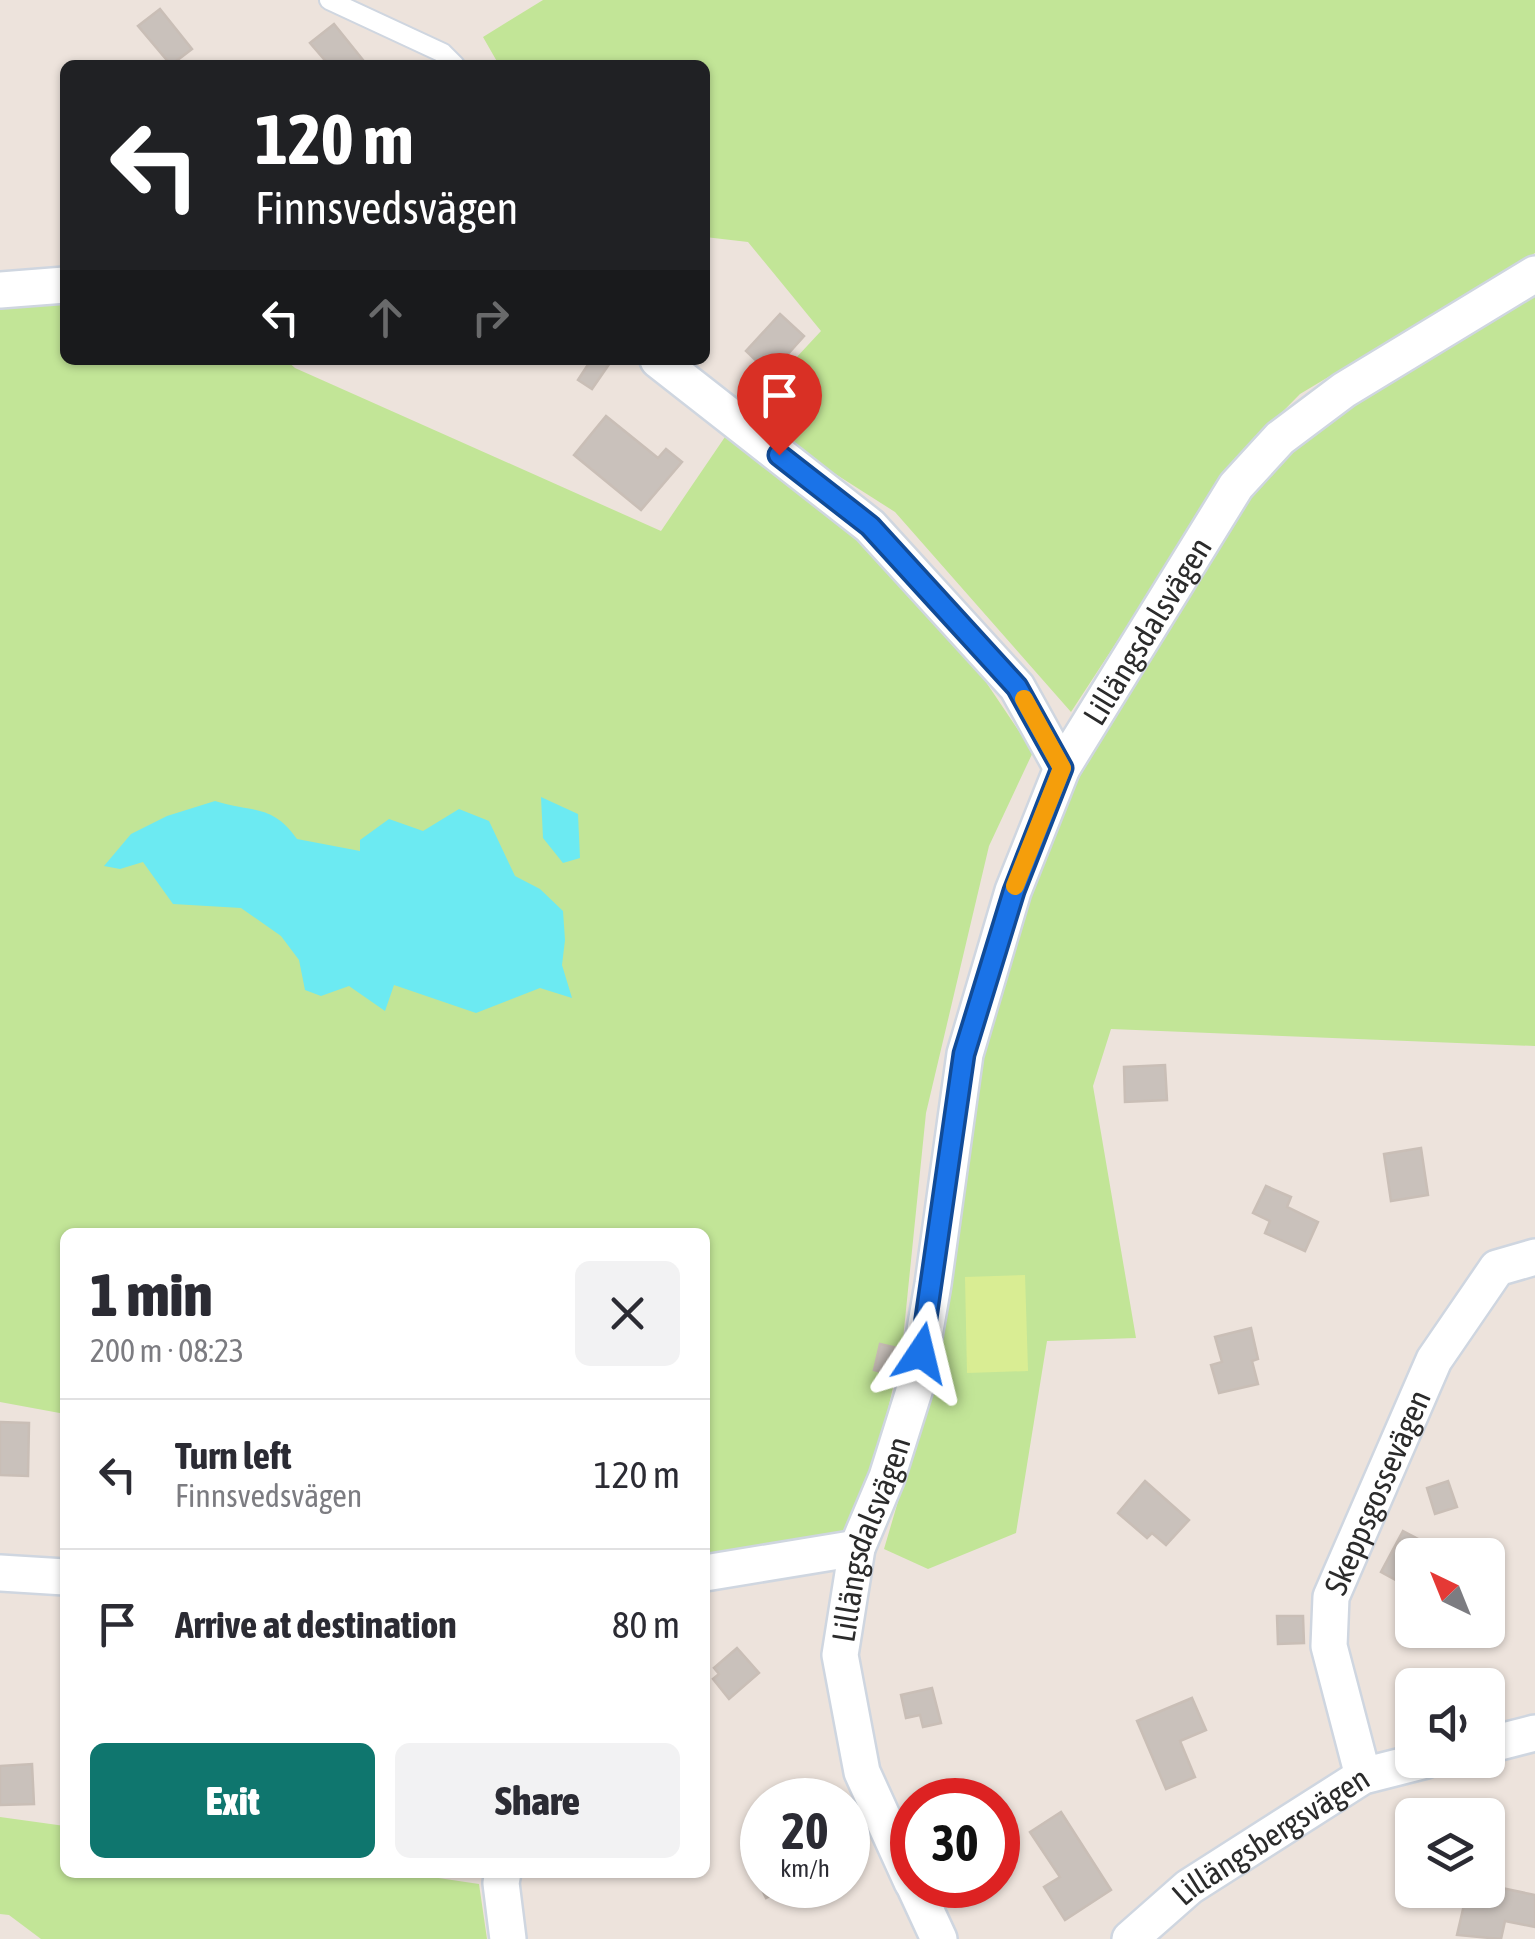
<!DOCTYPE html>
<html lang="en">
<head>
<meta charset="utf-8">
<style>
	body { margin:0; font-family:"Asap Condensed",sans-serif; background:#f2f2f3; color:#2b2b33; height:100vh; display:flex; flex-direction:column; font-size:38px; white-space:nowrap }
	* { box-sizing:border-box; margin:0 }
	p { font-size:32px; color:#7c7c81 }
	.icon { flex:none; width:55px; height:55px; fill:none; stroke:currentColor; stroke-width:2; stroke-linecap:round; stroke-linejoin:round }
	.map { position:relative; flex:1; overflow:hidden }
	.details { position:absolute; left:60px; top:1228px; width:650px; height:650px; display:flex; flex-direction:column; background:#fff; border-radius:15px; box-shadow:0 2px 8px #0004 }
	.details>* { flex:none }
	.guide { position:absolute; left:60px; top:60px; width:650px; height:305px; border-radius:15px; box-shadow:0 2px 8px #0004; background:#202124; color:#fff; overflow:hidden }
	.needle { width:65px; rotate:317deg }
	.buttons { position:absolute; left:1395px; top:1538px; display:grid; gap:20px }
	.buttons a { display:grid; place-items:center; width:110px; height:110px; border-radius:15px; background:#fff; box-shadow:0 2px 8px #0004; font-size:50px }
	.speed { position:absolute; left:740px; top:1778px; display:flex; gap:20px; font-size:50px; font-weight:700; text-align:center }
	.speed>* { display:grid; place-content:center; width:130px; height:130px; border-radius:50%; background:#fff; box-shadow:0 2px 8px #0004; line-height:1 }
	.speed small { font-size:25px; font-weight:400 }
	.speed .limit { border:15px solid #d22; background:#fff; color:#111 }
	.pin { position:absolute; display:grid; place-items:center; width:85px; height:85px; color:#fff; margin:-102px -42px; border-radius:50% 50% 50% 0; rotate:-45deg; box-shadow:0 0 10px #0007 }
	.pin .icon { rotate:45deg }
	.me { position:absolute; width:110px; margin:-55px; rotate:10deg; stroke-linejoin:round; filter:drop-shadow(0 0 8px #0008) }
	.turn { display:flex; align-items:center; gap:35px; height:210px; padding:0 30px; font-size:45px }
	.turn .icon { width:130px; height:130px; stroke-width:2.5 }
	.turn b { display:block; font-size:70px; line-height:85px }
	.lanes { display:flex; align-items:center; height:95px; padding:0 30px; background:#0003; justify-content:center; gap:50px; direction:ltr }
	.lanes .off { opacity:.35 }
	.round { display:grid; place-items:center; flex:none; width:105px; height:105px; border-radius:15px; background:#f2f2f3 }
	.headline { display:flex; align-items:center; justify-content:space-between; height:170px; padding:0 30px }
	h1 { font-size:60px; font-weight:800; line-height:75px }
	.primary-button { display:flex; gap:20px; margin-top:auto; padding:20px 30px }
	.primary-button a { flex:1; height:115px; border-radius:15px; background:#0f766e; color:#fff; font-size:40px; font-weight:800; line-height:115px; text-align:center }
	.primary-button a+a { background:#f2f2f3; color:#2b2b33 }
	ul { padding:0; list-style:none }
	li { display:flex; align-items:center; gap:30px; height:150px; padding:0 30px; border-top:2px solid #e1e1e2 }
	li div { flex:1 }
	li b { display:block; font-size:38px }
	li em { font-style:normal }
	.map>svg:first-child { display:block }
</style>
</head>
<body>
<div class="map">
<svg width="1535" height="1939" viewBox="0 0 1535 1939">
	<rect width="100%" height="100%" fill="#ede3dc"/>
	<g fill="#c2e597">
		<path d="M543 0H1535V253L1300 394 1236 459 1071 712 895 512 743 415 821 331 748 242 705 237V65H499L483 37Z"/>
		<path d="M65 292V360H286L295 368 661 531 729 431 862 531 947 624 1033 752 989 846 926 1113 902 1349 874 1469 847 1534 705 1567V1232H65V1414L0 1402V298Z"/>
		<path d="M1535 296V1046L1111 1029 1093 1086 1136 1338 1047 1341 1016 1533 928 1569 884 1549 927 1403 980 1053 1028 890 1083 768 1260 476 1359 395Z"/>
		<path d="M0 1817 65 1826V1872H398L479 1884 487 1939H41L9 1915 0 1914Z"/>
	</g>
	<path fill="#d9ed93" d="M1025 1275 1028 1371 967 1373 965 1277Z"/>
	<g fill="#6ceaf2">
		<path d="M541 797 578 814 580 858 563 863 543 838Z"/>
		<path d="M215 801C254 813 272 804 297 839L360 851V840L389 819 423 831 459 809 489 821 515 876 540 889 563 911 565 940 562 965 572 998 540 988 476 1013 394 985 385 1011 349 986 321 996 305 990 299 960 281 936 241 908 173 904 143 862 120 869 104 866 131 834 167 816Z"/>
	</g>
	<g fill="#c9c1bb" stroke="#c9beb6" stroke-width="2.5">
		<path d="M160 9 192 49 171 65 138 26Z"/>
		<path d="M334 24 367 65H329L310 43Z"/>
		<path d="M780 314 804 336 770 374 746 351Z"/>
		<path d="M591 360H612L592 389 578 380Z"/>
		<path d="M606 416 658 458 666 449 682 462 641 510 574 455Z"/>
		<path d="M1165 1065 1167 1100 1125 1102 1124 1067Z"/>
		<path d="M1421 1148 1428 1195 1391 1201 1384 1154Z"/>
		<path d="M1266 1186 1291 1197 1287 1207 1318 1222 1305 1251 1265 1233 1270 1221 1253 1213Z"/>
		<path d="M1251 1328 1258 1359 1252 1361 1258 1384 1219 1393 1211 1365 1222 1362 1215 1337Z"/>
		<path d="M880 1344 897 1348 891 1374 874 1370Z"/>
		<path d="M0 1422 29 1423 28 1476 0 1475Z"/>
		<path d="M1145 1481 1189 1520 1166 1545 1152 1533 1147 1538 1118 1513Z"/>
		<path d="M1448 1481 1457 1507 1435 1514 1427 1488Z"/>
		<path d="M1403 1531 1449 1555H1412V1589L1381 1572Z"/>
		<path d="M1277 1616H1303L1304 1643 1278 1644Z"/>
		<path d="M737 1648 759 1673 729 1699 713 1679 719 1674 714 1668Z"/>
		<path d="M932 1688 941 1723 923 1727 920 1715 906 1718 901 1695Z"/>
		<path d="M1192 1698 1206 1730 1180 1741 1195 1777 1166 1789 1137 1721Z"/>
		<path d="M32 1764 34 1804 0 1805V1766Z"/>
		<path d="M1061 1812 1111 1890 1065 1920 1044 1887 1060 1877 1030 1832Z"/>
		<path d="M998 1838 1007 1840 1001 1869 998 1868Z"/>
		<path d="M762 1871V1885H792L766 1898 754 1874Z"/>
		<path d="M1497 1887 1535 1895V1927L1505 1921 1501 1939 1457 1935 1467 1892 1494 1898Z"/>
	</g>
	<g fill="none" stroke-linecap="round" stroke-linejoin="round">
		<defs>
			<path id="service" d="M329 0 443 53 455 65"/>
			<g id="minor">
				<path d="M0 290 65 285"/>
				<path d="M658 360 870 526 1017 687 1062 768"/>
				<path d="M0 1573 65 1577"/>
				<path d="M705 1573 857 1548"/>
				<path d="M1488 1745 1535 1733"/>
				<path id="s1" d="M1363 1776 1329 1646 1331 1597 1434 1360 1497 1268 1535 1257"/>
				<path d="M503 1872 501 1883 508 1939"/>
				<path id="s2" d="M912 1882 862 1772 840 1655 857 1548 887 1477 915 1388 933 1284 965 1054 1013 891 1062 768 1236 486 1280 438 1344 390 1535 274"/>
				<path d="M914 1885 939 1939"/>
				<path id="s3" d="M1130 1939 1189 1887 1363 1776 1426 1760"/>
			</g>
		</defs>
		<use href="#service" stroke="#cfd6e0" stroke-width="22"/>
		<use href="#minor" stroke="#cfd6e0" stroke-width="40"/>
		<use href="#service" stroke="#fff" stroke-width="18"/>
		<use href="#minor" stroke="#fff" stroke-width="35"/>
	</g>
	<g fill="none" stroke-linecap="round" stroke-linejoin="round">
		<defs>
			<path id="route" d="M779 455 870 526 1017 687 1062 768 1014 891 964 1054 921 1353"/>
		</defs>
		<use href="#route" stroke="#114b97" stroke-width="25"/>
		<use href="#route" stroke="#1a73e8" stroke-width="18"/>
		<path stroke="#f59e0b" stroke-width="18" d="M1015 886 1062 768 1024 699"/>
	</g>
	<g text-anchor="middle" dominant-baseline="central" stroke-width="8" stroke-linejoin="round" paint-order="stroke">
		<g font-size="32" fill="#2b2b2b" stroke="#fff">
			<text stroke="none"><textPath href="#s2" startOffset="1320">Lillängsdalsvägen</textPath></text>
			<text stroke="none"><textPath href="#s1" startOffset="298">Skeppsgossevägen</textPath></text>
			<text stroke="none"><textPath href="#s2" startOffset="360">Lillängsdalsvägen</textPath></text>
			<text stroke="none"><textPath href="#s3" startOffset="175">Lillängsbergsvägen</textPath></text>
		</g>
	</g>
</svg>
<div class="buttons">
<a><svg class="needle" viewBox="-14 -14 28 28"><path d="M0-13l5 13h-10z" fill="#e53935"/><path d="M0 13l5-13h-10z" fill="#7c7c81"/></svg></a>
<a><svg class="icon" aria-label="sound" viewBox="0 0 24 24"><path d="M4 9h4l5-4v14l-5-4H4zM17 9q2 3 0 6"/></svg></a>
<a><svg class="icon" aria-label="layers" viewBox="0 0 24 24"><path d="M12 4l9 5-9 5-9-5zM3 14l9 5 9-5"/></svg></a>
</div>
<div class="speed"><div>20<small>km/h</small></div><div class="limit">30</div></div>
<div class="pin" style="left:779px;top:455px;background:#d93025"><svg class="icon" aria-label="arrive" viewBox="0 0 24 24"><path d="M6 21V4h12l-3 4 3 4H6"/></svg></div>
<svg class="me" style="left:921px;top:1353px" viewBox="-20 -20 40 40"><path d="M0-17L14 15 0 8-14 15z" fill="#1a73e8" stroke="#fff" stroke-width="4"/></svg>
<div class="guide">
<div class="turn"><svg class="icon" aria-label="left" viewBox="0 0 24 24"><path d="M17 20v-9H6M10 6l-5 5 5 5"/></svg><div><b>120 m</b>Finnsvedsvägen</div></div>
<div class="lanes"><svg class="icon" aria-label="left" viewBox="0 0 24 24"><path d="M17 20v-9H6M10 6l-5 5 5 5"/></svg><svg class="icon off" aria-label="ahead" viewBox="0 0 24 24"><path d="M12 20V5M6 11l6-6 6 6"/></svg><svg class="icon off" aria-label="right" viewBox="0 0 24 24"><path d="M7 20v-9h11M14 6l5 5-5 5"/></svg></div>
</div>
<section class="details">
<div class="headline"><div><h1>1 min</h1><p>200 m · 08:23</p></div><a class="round"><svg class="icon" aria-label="close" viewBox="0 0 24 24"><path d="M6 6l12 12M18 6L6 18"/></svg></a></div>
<ul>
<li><svg class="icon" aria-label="left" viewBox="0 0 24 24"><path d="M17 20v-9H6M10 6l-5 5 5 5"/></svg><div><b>Turn left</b><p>Finnsvedsvägen</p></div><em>120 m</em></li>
<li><svg class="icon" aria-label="arrive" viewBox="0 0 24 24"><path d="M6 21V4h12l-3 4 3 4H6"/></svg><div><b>Arrive at destination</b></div><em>80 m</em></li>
</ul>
<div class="primary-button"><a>Exit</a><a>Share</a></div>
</section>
</div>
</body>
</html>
